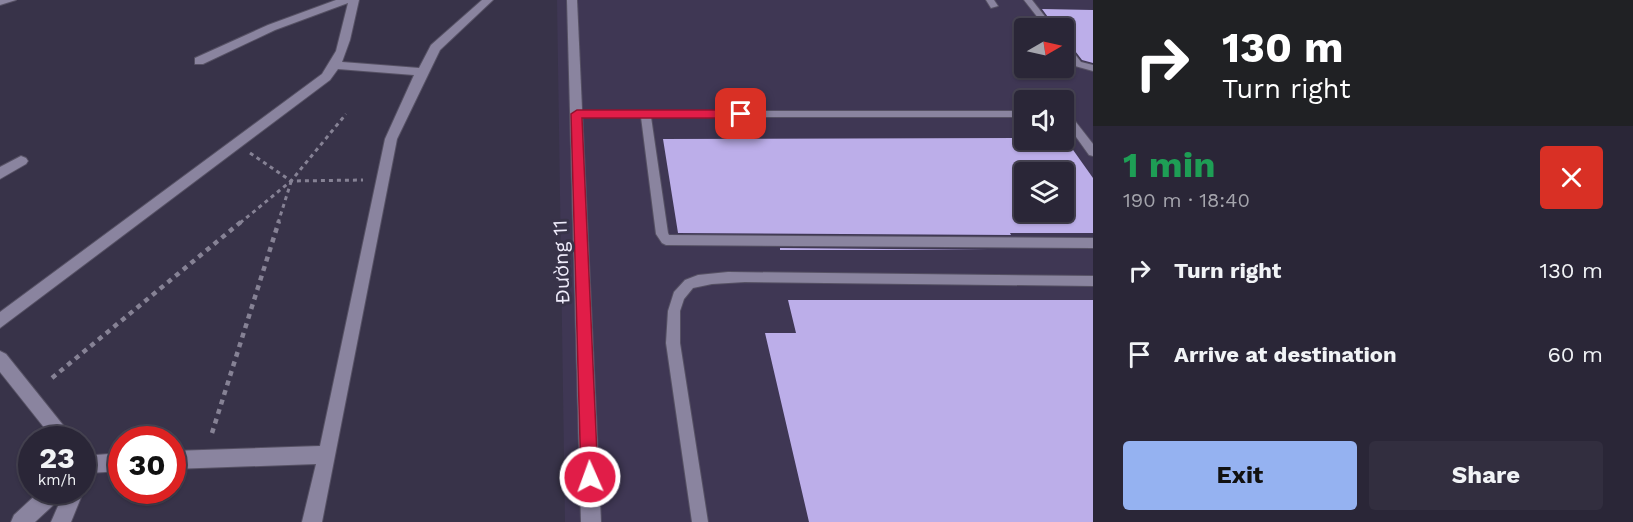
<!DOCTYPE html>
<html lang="en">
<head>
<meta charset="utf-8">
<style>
	body { margin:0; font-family:"Work Sans",sans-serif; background:#322e3f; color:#f1f3f6; height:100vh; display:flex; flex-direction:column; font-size:22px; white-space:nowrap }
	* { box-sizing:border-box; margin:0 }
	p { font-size:20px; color:#a5a5ad }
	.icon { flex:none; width:33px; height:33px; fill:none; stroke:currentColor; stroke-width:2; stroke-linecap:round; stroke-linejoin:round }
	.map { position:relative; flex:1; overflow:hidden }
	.drawer { display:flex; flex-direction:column; background:#2a2637; width:540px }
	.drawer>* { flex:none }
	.top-card { background:#202124; color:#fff; overflow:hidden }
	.needle { width:39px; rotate:81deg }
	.controls { position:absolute; left:1014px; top:18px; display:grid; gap:12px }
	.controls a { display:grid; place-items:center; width:60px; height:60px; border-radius:6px; background:#2a2637; box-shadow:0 2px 4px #0004,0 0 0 2px #464352; font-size:30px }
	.speed { position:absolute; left:18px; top:426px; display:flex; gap:12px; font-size:30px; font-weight:700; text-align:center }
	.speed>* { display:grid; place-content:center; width:78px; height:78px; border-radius:50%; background:#2a2637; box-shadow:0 2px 4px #0004,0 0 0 2px #464352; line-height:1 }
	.speed small { font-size:15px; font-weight:400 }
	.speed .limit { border:9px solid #d22; background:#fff; color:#111 }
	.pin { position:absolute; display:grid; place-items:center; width:51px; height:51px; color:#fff; margin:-26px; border-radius:12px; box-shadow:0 3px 9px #0006 }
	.me { position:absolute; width:66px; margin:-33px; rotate:358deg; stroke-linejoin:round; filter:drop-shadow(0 0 4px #0008) }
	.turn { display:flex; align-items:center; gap:21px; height:126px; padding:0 30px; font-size:27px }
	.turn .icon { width:78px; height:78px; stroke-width:2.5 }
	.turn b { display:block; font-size:42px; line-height:51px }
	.round { display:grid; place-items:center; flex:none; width:63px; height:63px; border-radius:6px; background:#322e3f }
	.head { display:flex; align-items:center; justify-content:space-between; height:102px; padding:0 30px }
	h1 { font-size:36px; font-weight:700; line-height:45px; color:#1e9e55 }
	.button { display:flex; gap:12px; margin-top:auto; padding:12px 30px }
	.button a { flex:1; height:69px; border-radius:6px; background:#95b2f1; color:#111; font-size:24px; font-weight:700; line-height:69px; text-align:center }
	.button a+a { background:#322e3f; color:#f1f3f6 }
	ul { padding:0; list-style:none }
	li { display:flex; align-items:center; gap:18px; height:84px; padding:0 30px }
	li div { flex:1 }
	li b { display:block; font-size:22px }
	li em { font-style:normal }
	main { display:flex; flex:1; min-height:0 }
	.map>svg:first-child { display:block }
</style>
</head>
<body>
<main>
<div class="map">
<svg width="1093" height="522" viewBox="0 0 1093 522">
	<rect width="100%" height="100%" fill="#383349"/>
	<path fill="#3f3754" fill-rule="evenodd" d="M557 0H1093V522H565ZM1024 28H1064V68H1024ZM1024 100H1064V140H1024ZM1024 172H1064V212H1024Z"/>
	<g fill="#bcaee9" fill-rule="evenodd">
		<path d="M1042 9 1093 10V63L1082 60 1069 43 1064 41V28H1056Z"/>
		<path d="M1024 138 1066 140 1093 178V233H1010L1011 235 678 233 663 139ZM1024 172H1064V212H1024Z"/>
		<path d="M780 248 988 250H780Z"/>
		<path d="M788 300H1093V522H809L765 333H796Z"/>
	</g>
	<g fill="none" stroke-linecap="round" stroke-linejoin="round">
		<defs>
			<g id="lane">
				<path d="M986 0H994L998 6 991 8Z"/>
				<path d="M1024 0H1032L1054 28H1046Z"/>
				<path d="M1064 43 1067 44 1081 62 1093 65V71L1075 66 1064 52Z"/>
				<path d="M577 111H1024V117H651L668 233 669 235 1093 238V248L666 245 662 243 656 234 641 117 573 116V112Z"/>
				<path d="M1064 111 1068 112 1093 144V156L1089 155 1064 120Z"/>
				<path d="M728 272 1093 276V286L745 282 712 284 693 288 684 299 680 311V343L708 522H692L666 343 668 311 674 292 685 280 698 275Z"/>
			</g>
			<g id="street">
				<path d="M0 0H16L0 5Z"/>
				<path d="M336 0H359L350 40 342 62 419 68 431 45 482 0H493L440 50 397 139 322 522H302L316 464 172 469V451L320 446 385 139 414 75 338 69 330 80 0 328V312L322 74 336 51 348 3 275 30 203 64H195V58L268 25Z"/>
				<path d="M567 0H577L601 522H581Z"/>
				<path d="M21 156 26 158 28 161 26 164 0 179V167Z"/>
				<path d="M0 351 6 354 75 440H54L0 372Z"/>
				<path d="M122 453V471L89 473 82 476V456Z"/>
				<path d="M82 485 84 490 71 522H51L62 497 35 522H11L14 515 41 490H82Z"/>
			</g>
		</defs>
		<use href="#lane" stroke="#565164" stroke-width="2"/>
		<use href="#street" stroke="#565164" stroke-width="2"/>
		<g stroke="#868295" stroke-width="3" stroke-dasharray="4 4" stroke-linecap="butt">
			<path d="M250 153 291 181 346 114"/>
			<path d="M240 223 291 181 363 180"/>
			<path d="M278 223 291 182"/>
		</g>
		<g stroke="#868295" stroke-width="4.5" stroke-dasharray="5 5" stroke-linecap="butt">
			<path d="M52 378 242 221"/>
			<path d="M212 433 279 221"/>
		</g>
		<use href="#lane" fill="#8a849f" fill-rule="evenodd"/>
		<use href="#street" fill="#8a849f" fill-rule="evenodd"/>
	</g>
	<path fill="#e11d48" stroke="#92132f" stroke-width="1.5" d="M577 110H741L747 114 741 118H582L598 477 596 483 590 485 584 483 581 477 571 114Z"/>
	<g text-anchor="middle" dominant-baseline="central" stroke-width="6" stroke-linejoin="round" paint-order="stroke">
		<g font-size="20" fill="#efecfb" stroke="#383349">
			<text transform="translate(561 262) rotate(-92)">Đường 11</text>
		</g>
	</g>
</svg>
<div class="controls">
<a><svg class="needle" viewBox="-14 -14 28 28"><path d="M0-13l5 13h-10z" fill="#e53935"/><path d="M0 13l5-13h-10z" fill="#a5a5ad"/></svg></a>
<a><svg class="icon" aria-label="sound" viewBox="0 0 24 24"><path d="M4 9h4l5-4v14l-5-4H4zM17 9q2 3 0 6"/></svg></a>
<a><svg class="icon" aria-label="layers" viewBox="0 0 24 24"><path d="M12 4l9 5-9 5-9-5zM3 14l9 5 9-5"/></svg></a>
</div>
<div class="speed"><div>23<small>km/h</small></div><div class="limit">30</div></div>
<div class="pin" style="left:741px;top:114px;background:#d93025"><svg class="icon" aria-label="arrive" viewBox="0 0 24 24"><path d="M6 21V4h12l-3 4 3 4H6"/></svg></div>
<svg class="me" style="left:590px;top:477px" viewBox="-20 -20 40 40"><circle r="17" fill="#e11d48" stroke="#fff" stroke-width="3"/><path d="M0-11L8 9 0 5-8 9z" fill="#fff"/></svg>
</div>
<section class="drawer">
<div class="top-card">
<div class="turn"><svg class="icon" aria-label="right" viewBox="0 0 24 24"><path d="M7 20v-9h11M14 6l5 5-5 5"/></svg><div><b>130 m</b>Turn right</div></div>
</div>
<div class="head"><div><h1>1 min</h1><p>190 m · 18:40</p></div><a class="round" style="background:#d93025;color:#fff"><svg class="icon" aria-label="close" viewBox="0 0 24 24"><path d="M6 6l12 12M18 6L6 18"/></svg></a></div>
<ul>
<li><svg class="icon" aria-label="right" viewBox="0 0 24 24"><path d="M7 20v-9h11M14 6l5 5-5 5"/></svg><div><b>Turn right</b></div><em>130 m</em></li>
<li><svg class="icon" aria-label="arrive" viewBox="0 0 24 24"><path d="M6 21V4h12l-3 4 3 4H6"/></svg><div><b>Arrive at destination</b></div><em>60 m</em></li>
</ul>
<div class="button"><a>Exit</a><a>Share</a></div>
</section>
</main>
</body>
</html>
